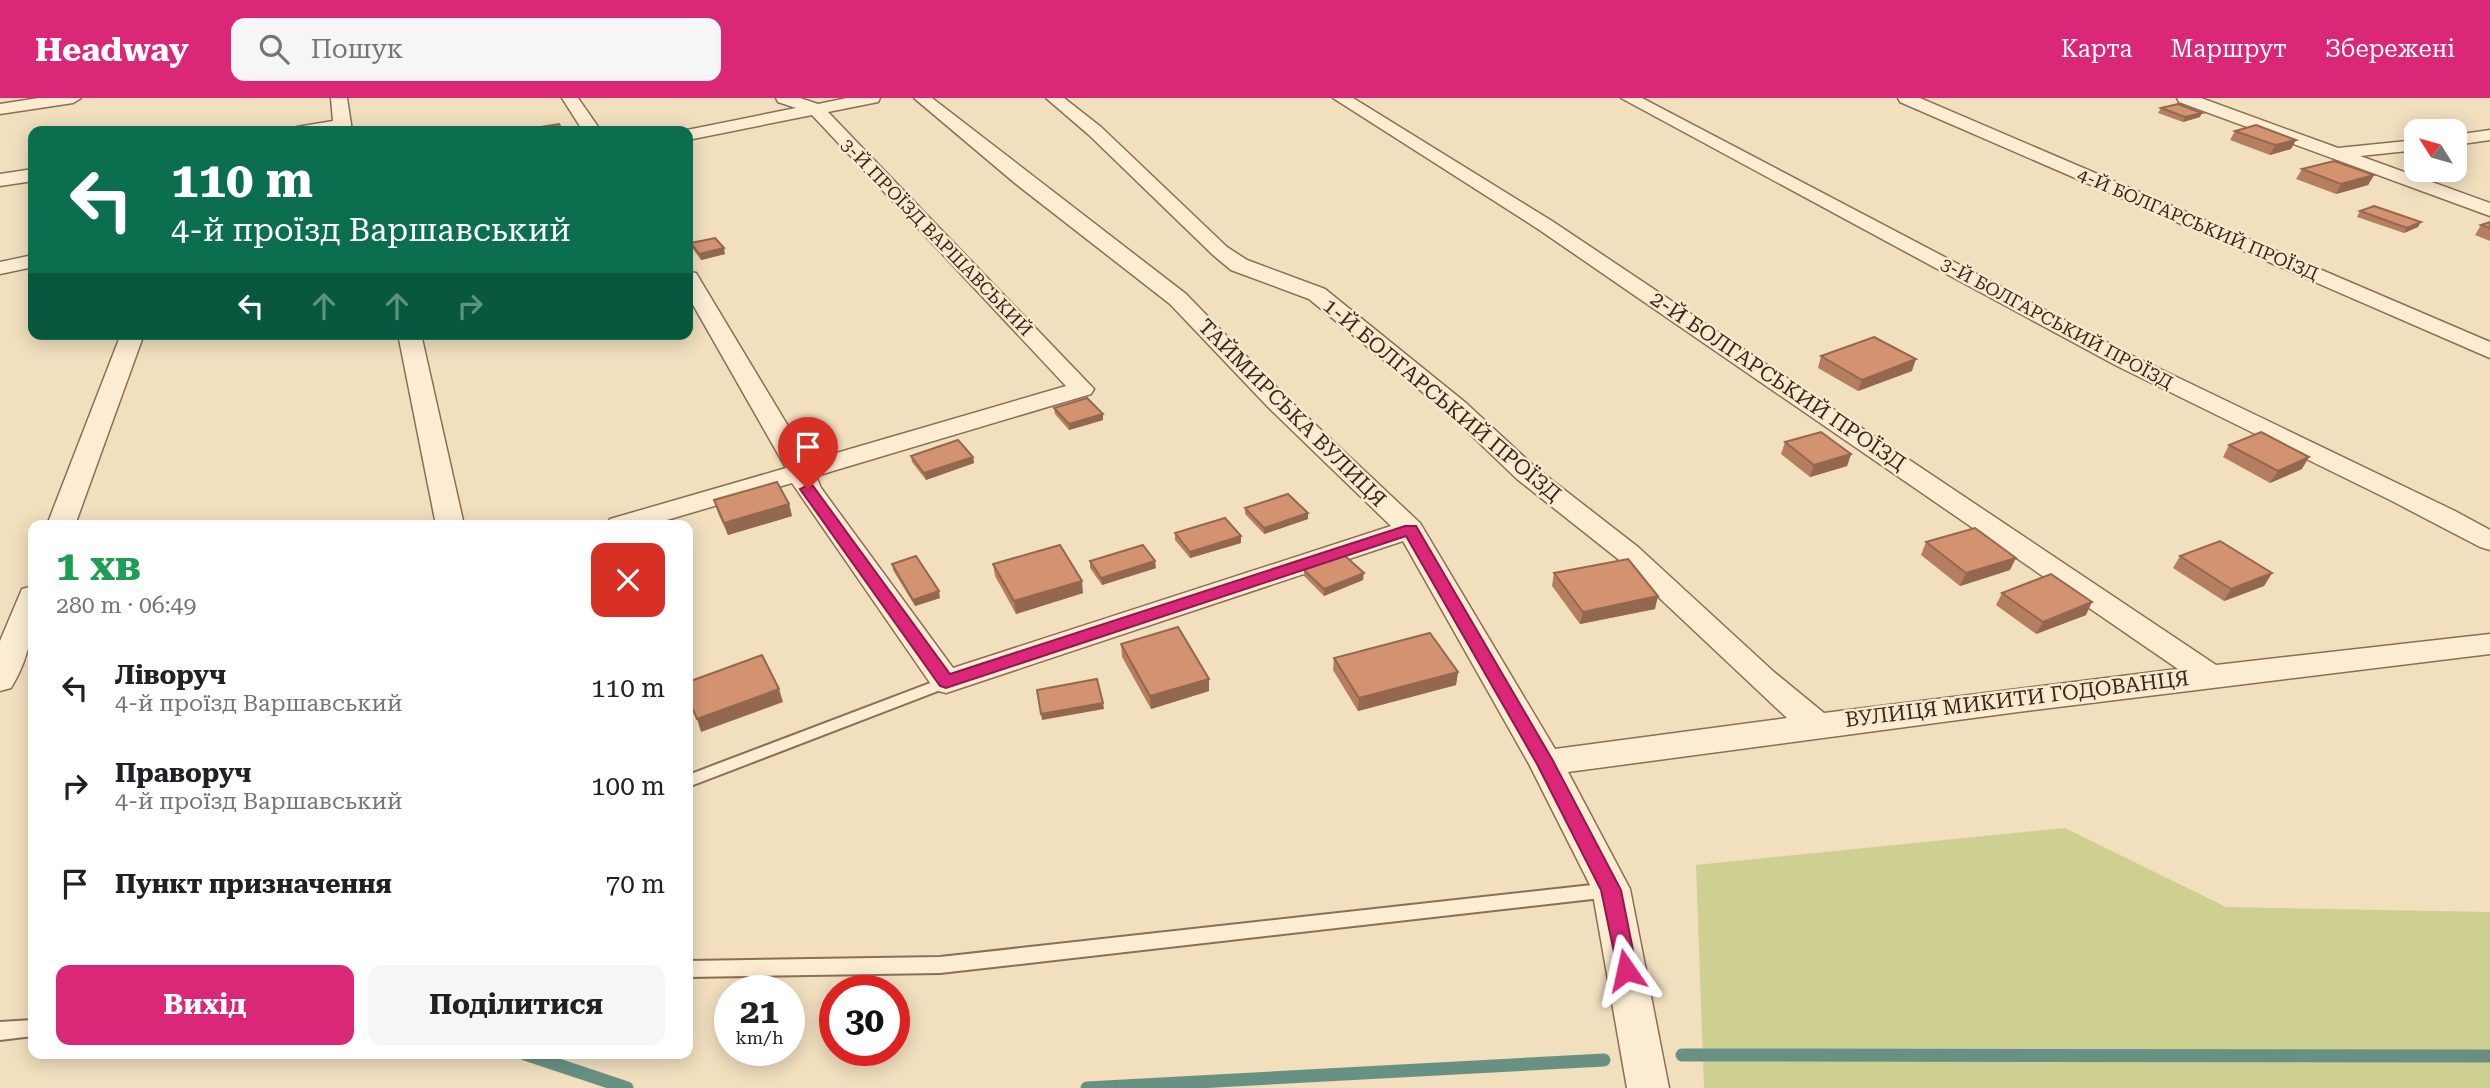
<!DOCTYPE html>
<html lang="uk">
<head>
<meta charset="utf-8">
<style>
	body { margin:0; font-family:"Roboto Serif",serif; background:#f6f6f6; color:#202124; height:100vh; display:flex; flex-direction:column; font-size:26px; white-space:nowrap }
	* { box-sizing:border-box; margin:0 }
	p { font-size:23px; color:#757577 }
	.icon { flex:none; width:38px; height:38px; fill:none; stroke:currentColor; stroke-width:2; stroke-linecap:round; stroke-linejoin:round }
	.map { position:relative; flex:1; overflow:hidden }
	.sheet { position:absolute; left:28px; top:422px; width:665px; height:539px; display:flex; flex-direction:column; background:#fff; border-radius:14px; box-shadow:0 4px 18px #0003 }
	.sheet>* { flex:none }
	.banner { position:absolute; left:28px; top:28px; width:665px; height:214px; border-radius:14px; box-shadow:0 4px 18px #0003; background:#0b6e4f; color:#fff; overflow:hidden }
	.needle { width:46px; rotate:307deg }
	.buttons { position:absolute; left:2404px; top:21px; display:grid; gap:14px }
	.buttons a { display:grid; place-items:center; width:63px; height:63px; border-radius:14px; background:#fff; box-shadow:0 4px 18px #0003; font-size:35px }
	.speed { position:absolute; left:714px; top:877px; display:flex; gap:14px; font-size:35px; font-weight:700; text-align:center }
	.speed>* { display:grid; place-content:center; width:91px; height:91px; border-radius:50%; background:#fff; box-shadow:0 4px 18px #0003; line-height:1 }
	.speed small { font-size:18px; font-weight:400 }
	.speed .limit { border:10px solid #d22; background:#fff; color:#111 }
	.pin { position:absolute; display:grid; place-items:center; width:60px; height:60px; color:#fff; margin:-72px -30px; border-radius:50% 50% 50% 0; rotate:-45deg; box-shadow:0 0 7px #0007 }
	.pin .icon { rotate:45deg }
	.me { position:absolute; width:77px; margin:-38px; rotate:349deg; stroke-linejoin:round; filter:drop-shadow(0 0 5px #0008) }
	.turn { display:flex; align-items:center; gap:24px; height:147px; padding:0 28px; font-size:32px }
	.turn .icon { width:91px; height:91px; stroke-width:2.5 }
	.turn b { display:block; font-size:49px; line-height:60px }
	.lanes { display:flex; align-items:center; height:66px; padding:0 28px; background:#0003; justify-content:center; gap:35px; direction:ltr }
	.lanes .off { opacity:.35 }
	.round { display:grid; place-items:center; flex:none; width:74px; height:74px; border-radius:14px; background:#f6f6f6 }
	.head { display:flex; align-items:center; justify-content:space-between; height:119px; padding:0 28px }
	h1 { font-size:42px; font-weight:700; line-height:52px; color:#1e9e55 }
	.action { display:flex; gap:14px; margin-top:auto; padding:14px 28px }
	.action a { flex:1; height:80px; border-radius:14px; background:#db2777; color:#fff; font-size:28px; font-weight:700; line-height:80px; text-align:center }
	.action a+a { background:#f6f6f6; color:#202124 }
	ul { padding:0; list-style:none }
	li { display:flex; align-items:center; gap:21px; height:98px; padding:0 28px }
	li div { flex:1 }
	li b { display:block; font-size:26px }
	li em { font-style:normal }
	header { display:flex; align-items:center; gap:42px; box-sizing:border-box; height:98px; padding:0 35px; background:#db2777; color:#fff }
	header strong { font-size:33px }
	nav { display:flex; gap:38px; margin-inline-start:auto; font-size:24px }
	.search { width:490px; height:63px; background:#f6f6f6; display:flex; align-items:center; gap:18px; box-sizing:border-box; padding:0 24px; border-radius:14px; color:#757577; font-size:26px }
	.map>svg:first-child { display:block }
</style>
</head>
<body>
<header>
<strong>Headway</strong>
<div class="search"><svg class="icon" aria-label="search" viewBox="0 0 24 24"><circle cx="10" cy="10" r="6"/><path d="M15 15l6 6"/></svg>Пошук</div>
<nav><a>Карта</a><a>Маршрут</a><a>Збережені</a></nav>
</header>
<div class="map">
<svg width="2490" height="990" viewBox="0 0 2490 990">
	<rect width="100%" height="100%" fill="#f1dfbe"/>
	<path fill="#cdd091" d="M2065 730 2226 809 2490 814V990H1704L1696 767Z"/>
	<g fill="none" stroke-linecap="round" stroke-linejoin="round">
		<g stroke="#689184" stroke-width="13">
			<path d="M525 956 627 990"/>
			<path d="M1682 957 2490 958"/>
			<path d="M1087 990 1604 962"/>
		</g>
		<defs>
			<g id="service">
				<path d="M946 579 951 580 954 584 951 588 688 689V677Z"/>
				<path d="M1610 785 1616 787 1619 792 1616 797 1610 799 940 875 688 879V863L940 859Z"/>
				<path d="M33 922V938L0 942V924Z"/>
			</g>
			<g id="minor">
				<path d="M39 0H81L73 5 0 16V6Z"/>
				<path d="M331 0H347L352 33H294L297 29 333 23Z"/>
				<path d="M562 0H578L601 33H583Z"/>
				<path d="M776 0H800L818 6 847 0H880L878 4 828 14 1094 291 1091 296 816 378 821 390 953 570 1391 428 1268 309 1170 206 1016 86 914 0H932L1186 196 1286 299 1420 425 1555 651 1787 620 1618 461 1517 381 1448 315 1309 201 1231 172 1213 157 1089 37 1046 0H1064L1101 29 1227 149 1247 162 1325 191 1466 305 1535 369 1638 449 1774 574 1824 615 2178 571 1538 131 1333 0H1353L1552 123 2216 567 2490 536V556L2018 614 1568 674 1630 791 1669 990H1627L1592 791 1529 666 1403 443 946 595 935 592 792 385 650 427H606L610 421 786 370 688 198V174L696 175 699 180 809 363 1066 288 812 17 688 42V33H682L796 10 778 4Z"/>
				<path d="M1621 0H1642L2133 258 2455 413 2490 432V452L2480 449 2390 402 2117 268Z"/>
				<path d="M1898 0H1920L2490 244V260L1900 4Z"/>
				<path d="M2177 0H2201L2338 50 2417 42V52L2360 58 2490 105V118L2179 4Z"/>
				<path d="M2490 32V42L2455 47V37Z"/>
				<path d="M33 71V83L0 88V76Z"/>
				<path d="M33 157V169L0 176V164Z"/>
				<path d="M121 236H144L75 427H47Z"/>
				<path d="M398 236H421L464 427H436Z"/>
				<path d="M33 488C35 526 31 557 11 590L0 593V543L22 491Z"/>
			</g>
		</defs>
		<use href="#service" stroke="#8b6e55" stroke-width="4"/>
		<use href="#minor" stroke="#8b6e55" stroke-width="3"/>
		<use href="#service" fill="#fcecd2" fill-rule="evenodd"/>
		<use href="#minor" fill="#fcecd2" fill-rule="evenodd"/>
	</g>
	<g fill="#b57e61">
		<path d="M2161 10 2200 19 2183 24 2158 15Z"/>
		<path d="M2235 33 2291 51 2270 57 2230 42Z"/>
		<path d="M2302 71 2374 77 2368 87 2336 96 2296 81Z"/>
		<path d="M2360 113 2418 129 2404 135 2357 119Z"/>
		<path d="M2490 124V143L2475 137 2481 127Z"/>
		<path d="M691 145 725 156 701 162 693 151Z"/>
		<path d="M1821 258 1912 273 1858 293 1818 270Z"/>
		<path d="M1054 310 1103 316V322L1069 332 1055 316Z"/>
		<path d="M1785 344 1851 356 1847 368 1810 379 1781 356Z"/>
		<path d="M2229 347 2302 371 2270 385 2223 359Z"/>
		<path d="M911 358 973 359 974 365 926 382 912 364Z"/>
		<path d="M714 402 789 406 792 418 728 437 718 415Z"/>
		<path d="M1245 410 1308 421 1264 436 1245 416Z"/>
		<path d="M1175 435 1241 445 1190 460 1175 442Z"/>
		<path d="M1926 444 2010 472 1960 488 1921 457Z"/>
		<path d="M2180 458 2272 475 2264 488 2224 503 2173 470Z"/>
		<path d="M1090 463 1156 470 1102 487 1090 470Z"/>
		<path d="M892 466 940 500 915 508 893 472Z"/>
		<path d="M993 466 1083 495 1016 516 995 478Z"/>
		<path d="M1304 472 1363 482 1324 498 1304 478Z"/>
		<path d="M1554 475 1655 511 1580 526 1552 488Z"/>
		<path d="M2002 495 2086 517 2036 536 1996 507Z"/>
		<path d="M1121 546 1209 593 1151 611 1122 559Z"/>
		<path d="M1334 560 1458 574 1456 587 1358 613 1333 572Z"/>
	</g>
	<g fill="#94674f">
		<path d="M2202 15 2200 19 2183 24 2185 19Z"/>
		<path d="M2296 42 2291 51 2270 57 2275 47Z"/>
		<path d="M2374 77 2368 87 2336 96 2341 86Z"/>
		<path d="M2421 124 2418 129 2404 135 2407 130Z"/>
		<path d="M724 150 725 156 701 162 699 156Z"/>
		<path d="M1916 261 1912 273 1858 293 1862 282Z"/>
		<path d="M1103 316V322L1069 332V326Z"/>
		<path d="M1851 356 1847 368 1810 379 1814 367Z"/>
		<path d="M973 359 974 365 926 382 924 375Z"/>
		<path d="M2309 359 2302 371 2270 385 2278 373Z"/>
		<path d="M789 406 792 418 728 437 724 425Z"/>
		<path d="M1308 415V421L1264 436V430Z"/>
		<path d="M1241 438V445L1190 460V454Z"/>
		<path d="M2016 460 2010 472 1960 488 1966 475Z"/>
		<path d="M1155 463 1156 470 1102 487 1101 480Z"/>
		<path d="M1364 475 1363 482 1324 498V491Z"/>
		<path d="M2272 475 2264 488 2224 503 2231 491Z"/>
		<path d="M1082 483 1083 495 1016 516 1014 503Z"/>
		<path d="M939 493 940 500 915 508 913 502Z"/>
		<path d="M1658 498 1655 511 1580 526 1583 514Z"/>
		<path d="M2092 504 2086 517 2036 536 2043 524Z"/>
		<path d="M1458 574 1456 587 1358 613 1359 600Z"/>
		<path d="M1209 581V593L1151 611 1150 598Z"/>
		<path d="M779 591 783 604 701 634 697 621Z"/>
		<path d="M1103 605 1104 611 1042 622 1041 616Z"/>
	</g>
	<g fill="#d39371" stroke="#94674f" stroke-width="2">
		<path d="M2178 6 2202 15 2185 19 2161 10Z"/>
		<path d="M559 26 563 33H523L522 32Z"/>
		<path d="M2256 27 2296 42 2275 47 2235 33Z"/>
		<path d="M2334 63 2374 77 2341 86 2302 71Z"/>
		<path d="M2374 108 2421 124 2407 130 2360 113Z"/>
		<path d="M2490 124V130L2481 127Z"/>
		<path d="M715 140 724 150 699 156 691 145Z"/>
		<path d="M1874 239 1916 261 1862 282 1821 258Z"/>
		<path d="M1087 300 1103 316 1069 326 1054 310Z"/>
		<path d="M1821 334 1851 356 1814 367 1785 344Z"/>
		<path d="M2261 334 2309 359 2278 373 2229 347Z"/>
		<path d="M958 342 973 359 924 375 911 358Z"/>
		<path d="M777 384 789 406 724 425 714 402Z"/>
		<path d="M1288 396 1308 415 1264 430 1245 410Z"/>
		<path d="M1225 420 1241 438 1190 454 1175 435Z"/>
		<path d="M1975 430 2016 460 1966 475 1926 444Z"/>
		<path d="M2220 443 2272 475 2231 491 2180 458Z"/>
		<path d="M1060 447 1082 483 1014 503 993 466Z"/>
		<path d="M1143 447 1155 463 1101 480 1090 463Z"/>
		<path d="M1344 457 1364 475 1324 491 1304 472Z"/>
		<path d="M916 458 939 493 913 502 892 466Z"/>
		<path d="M1628 461 1658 498 1583 514 1554 475Z"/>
		<path d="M2051 476 2092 504 2043 524 2002 495Z"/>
		<path d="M1178 529 1209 581 1150 598 1121 546Z"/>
		<path d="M1430 535 1458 574 1359 600 1334 560Z"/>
		<path d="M762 557 779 591 697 621 688 600V584Z"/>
		<path d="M1097 581 1103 605 1041 616 1037 592Z"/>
	</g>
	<path fill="#db2777" stroke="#8e194d" stroke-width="2" d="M808 387 813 388 950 576 1405 428H1416L1552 661 1621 792 1637 872 1634 878 1626 881 1619 878 1601 792 1537 666 1406 438 946 590 940 588 800 391Z"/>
	<g text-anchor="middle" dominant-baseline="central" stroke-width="5" stroke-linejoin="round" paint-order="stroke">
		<g font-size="18" fill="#39281b" stroke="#f8e9ce">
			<text transform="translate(2198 126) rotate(23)">4-Й БОЛГАРСЬКИЙ ПРОЇЗД</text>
			<text transform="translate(937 139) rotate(46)">3-Й ПРОЇЗД ВАРШАВСЬКИЙ</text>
			<text transform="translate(2057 225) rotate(28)">3-Й БОЛГАРСЬКИЙ ПРОЇЗД</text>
		</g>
		<g font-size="21" fill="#39281b" stroke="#f8e9ce">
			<text transform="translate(1778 283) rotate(34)">2-Й БОЛГАРСЬКИЙ ПРОЇЗД</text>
			<text transform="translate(1442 302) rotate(40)">1-Й БОЛГАРСЬКИЙ ПРОЇЗД</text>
			<text transform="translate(1292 315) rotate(45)">ТАЙМИРСЬКА ВУЛИЦЯ</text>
			<text transform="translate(2017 601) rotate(-7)">ВУЛИЦЯ МИКИТИ ГОДОВАНЦЯ</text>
		</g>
	</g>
</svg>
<div class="buttons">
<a><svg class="needle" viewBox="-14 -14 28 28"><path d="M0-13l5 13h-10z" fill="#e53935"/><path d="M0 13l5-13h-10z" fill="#757577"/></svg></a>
</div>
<div class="speed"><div>21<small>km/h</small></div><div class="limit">30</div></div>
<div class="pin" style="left:808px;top:391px;background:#d93025"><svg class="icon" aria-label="arrive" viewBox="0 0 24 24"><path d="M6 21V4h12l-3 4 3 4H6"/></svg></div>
<svg class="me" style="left:1626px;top:872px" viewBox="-20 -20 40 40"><path d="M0-17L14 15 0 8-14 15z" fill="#db2777" stroke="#fff" stroke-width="4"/></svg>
<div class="banner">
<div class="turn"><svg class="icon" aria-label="left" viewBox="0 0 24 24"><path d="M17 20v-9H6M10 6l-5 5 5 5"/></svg><div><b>110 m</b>4-й проїзд Варшавський</div></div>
<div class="lanes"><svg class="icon" aria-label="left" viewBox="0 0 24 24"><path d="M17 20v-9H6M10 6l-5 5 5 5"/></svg><svg class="icon off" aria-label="ahead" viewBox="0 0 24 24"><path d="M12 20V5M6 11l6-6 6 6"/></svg><svg class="icon off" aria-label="ahead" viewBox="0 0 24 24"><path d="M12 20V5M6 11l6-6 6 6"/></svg><svg class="icon off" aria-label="right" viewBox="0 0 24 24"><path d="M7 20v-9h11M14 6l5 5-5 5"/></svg></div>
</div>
<section class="sheet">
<div class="head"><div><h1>1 хв</h1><p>280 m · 06:49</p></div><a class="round" style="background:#d93025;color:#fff"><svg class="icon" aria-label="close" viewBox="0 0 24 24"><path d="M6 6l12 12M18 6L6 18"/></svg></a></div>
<ul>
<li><svg class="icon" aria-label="left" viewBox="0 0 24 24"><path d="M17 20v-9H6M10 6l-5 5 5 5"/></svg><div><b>Ліворуч</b><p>4-й проїзд Варшавський</p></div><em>110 m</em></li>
<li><svg class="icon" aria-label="right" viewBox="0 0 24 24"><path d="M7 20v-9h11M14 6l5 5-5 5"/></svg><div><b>Праворуч</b><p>4-й проїзд Варшавський</p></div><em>100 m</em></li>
<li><svg class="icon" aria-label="arrive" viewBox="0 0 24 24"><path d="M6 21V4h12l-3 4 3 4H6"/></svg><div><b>Пункт призначення</b></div><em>70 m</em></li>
</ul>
<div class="action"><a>Вихід</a><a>Поділитися</a></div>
</section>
</div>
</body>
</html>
